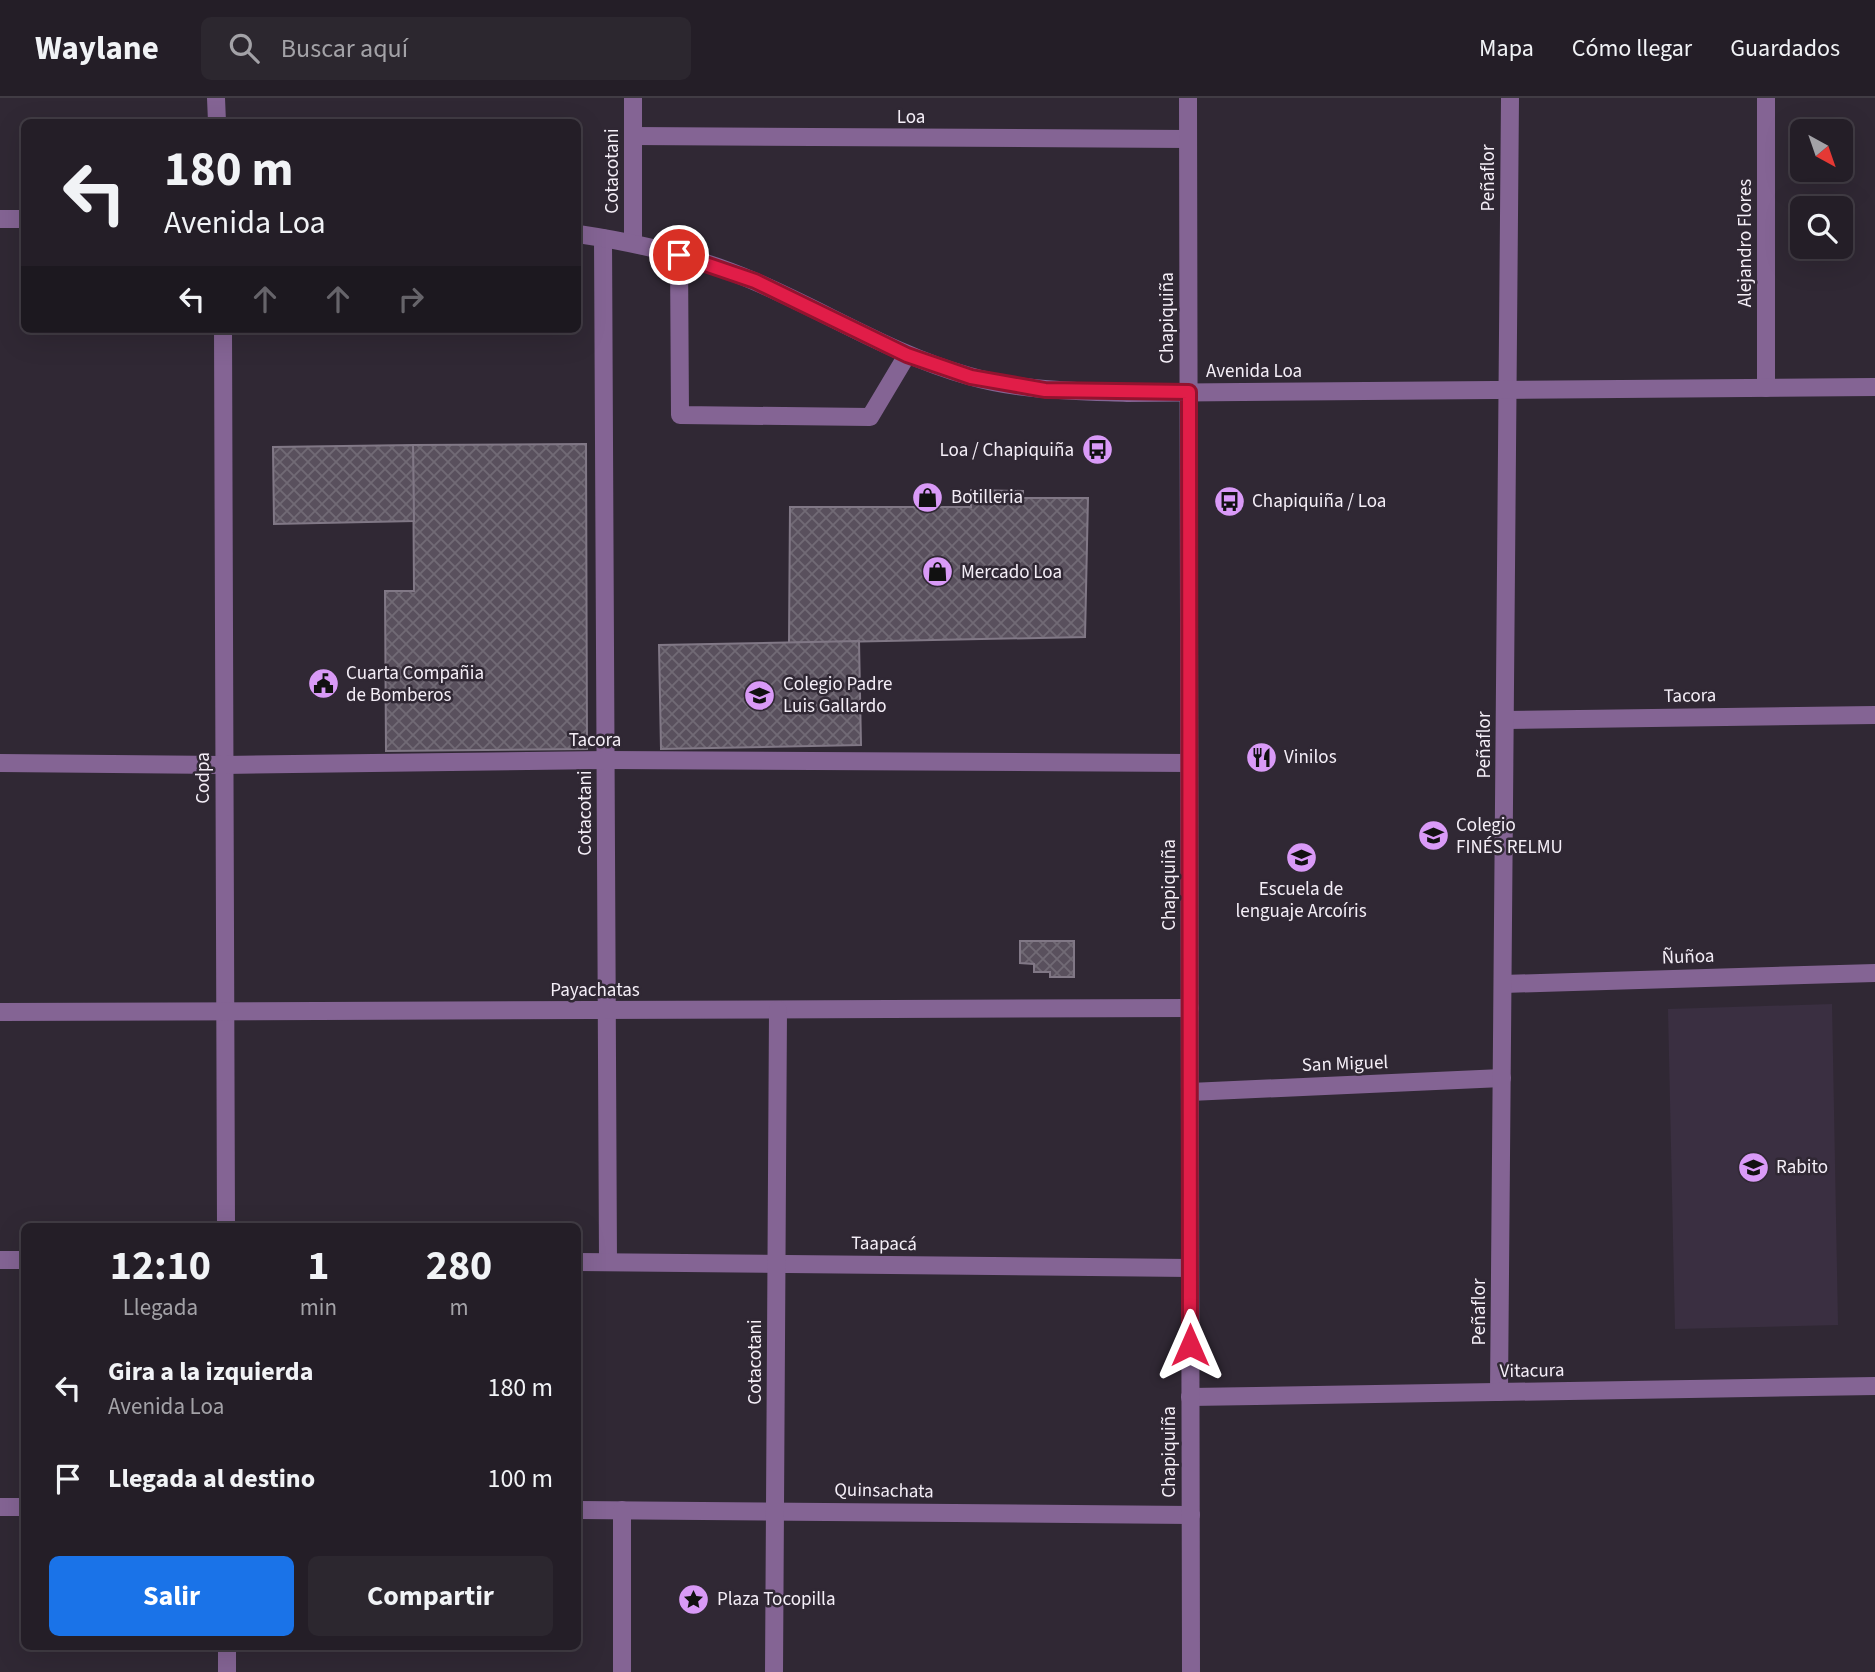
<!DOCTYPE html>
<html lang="es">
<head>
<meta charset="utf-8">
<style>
	body { margin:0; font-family:"Source Sans 3",sans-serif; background:#2c272f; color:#f1f3f6; height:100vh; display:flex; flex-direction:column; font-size:26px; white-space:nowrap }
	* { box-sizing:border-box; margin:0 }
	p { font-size:23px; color:#a3a2a7 }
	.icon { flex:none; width:38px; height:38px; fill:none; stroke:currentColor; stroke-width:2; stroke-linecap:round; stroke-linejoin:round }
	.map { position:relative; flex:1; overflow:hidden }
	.drawer { position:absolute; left:21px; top:1125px; width:560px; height:427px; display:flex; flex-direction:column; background:#241e27; border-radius:10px; box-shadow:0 7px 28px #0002,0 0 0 2px #413c44 }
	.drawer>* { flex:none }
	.guide { position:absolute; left:21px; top:21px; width:560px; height:214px; border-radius:10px; box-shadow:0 7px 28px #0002,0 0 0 2px #413c44; background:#241e27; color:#f1f3f6; overflow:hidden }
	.needle { width:46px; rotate:140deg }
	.fabs { position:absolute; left:1790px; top:21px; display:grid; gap:14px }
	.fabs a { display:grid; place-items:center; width:63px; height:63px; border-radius:10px; background:#241e27; box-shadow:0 7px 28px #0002,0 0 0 2px #413c44; font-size:35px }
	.pin { position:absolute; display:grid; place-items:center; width:60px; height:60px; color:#fff; margin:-30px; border:4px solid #fff; border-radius:50%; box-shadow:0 2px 7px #0007 }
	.me { position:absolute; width:77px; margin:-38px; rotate:0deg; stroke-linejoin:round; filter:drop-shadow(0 0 5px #0008) }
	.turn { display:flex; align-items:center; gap:24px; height:147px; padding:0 28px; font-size:32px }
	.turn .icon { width:91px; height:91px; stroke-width:2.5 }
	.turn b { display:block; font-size:49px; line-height:60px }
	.lanes { display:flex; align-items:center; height:66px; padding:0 28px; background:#0003; justify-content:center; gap:35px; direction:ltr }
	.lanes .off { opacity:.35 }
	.eta { display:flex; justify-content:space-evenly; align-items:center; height:119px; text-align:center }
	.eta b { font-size:42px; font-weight:700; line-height:49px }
	.button { display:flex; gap:14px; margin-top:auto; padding:14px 28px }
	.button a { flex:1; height:80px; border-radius:10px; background:#1a73e8; color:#fff; font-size:28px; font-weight:700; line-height:80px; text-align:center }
	.button a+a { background:#2c272f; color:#f1f3f6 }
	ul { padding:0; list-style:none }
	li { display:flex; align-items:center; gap:21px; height:91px; padding:0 28px }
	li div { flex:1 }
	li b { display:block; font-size:26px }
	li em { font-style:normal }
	header { display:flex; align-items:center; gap:42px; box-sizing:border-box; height:98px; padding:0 35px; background:#241e27; border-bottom:2px solid #413c44 }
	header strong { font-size:33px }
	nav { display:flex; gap:38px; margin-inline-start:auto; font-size:24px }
	.search { width:490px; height:63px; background:#2c272f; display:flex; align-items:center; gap:18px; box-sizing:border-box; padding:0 24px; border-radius:10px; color:#a3a2a7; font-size:26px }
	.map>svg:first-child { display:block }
</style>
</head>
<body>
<header>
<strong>Waylane</strong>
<div class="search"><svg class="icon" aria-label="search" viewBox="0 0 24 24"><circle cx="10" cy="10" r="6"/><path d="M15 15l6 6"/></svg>Buscar aquí</div>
<nav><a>Mapa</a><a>Cómo llegar</a><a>Guardados</a></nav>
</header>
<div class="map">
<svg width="1875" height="1574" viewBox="0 0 1875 1574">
	<defs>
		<pattern id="building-cross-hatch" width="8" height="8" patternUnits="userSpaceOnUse" patternTransform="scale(1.75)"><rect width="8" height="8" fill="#59505d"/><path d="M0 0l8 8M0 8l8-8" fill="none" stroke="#716a75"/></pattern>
	</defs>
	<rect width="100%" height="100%" fill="#302834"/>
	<path fill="#3a2f41" d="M1832 906 1838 1227 1675 1231 1668 911Z"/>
	<g fill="url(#building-cross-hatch)" stroke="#817886" stroke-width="2">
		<path d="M586 346 587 651 386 653 385 493H414L413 347Z"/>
		<path d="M413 347 414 423 274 426 273 349Z"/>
		<path d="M971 392 1023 393V400H1088L1085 539 789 545 790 409H971Z"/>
		<path d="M859 543 861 647 661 651 659 547Z"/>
		<path d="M1020 843H1074V879H1050V874H1034V866L1020 865Z"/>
	</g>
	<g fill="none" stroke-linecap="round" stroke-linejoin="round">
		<path stroke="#846494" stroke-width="18" d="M679 157 680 317 870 319 907 257"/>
		<g stroke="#846494" stroke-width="18">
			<path d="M216 0 217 24"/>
			<path d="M1766 0V290"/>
			<path d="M633 38 1188 41"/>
			<path d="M603 140 608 1164"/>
			<path d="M633 145V0"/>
			<path d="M223 231 226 1129"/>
			<path d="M1505 622 1875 617"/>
			<path d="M0 665 224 667 606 662 1189 665"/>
			<path d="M1503 886 1875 875"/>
			<path d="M0 914 1190 910"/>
			<path d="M1190 994 1502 980"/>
			<path d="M0 1162H24"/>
			<path d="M578 1164 1190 1170"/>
			<path d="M1499 1294 1510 0"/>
			<path d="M1190 1299 1875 1288"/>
			<path d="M0 1409H24"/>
			<path d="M578 1412 1191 1417"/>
			<path d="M622 1412V1574"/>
			<path d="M227 1549V1574"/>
			<path d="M774 1574 778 912"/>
		</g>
		<g stroke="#846494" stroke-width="18">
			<path d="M1188 0 1191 1574"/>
			<path d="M0 121H24"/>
			<path d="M578 136C639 145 699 159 756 184 828 215 894 257 969 278 1021 293 1074 293 1127 295L1875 289"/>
		</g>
	</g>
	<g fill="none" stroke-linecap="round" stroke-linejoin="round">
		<defs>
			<path id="route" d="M679 157 755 183 907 257 971 279 1045 292 1189 294 1190 1247"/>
		</defs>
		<use href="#route" stroke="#92132f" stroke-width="18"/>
		<use href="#route" stroke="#e11d48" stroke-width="12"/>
	</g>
	<defs>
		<symbol id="bus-disc" viewBox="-11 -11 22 22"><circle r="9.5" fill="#d99af7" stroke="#302834"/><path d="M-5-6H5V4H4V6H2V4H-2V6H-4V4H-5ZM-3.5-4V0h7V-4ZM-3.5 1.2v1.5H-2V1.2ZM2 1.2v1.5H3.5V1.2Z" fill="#111"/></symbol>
		<symbol id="shop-disc" viewBox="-11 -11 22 22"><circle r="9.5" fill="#d99af7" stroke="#302834"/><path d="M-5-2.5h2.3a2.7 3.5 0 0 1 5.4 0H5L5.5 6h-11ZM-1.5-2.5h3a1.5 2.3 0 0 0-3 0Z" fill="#111"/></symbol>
		<symbol id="civic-disc" viewBox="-11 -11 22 22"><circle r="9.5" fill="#d99af7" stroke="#302834"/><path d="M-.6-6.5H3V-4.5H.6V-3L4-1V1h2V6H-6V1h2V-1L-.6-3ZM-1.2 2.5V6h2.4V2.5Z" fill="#111"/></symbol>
		<symbol id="school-disc" viewBox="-11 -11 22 22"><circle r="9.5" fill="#d99af7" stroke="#302834"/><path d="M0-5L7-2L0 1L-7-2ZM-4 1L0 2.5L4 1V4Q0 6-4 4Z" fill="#111"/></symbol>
		<symbol id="restaurant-disc" viewBox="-11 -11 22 22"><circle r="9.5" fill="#d99af7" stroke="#302834"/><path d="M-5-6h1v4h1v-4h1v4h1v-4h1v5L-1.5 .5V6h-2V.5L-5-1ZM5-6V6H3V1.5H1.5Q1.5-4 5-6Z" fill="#111"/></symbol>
		<symbol id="sight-disc" viewBox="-11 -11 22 22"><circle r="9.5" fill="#d99af7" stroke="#302834"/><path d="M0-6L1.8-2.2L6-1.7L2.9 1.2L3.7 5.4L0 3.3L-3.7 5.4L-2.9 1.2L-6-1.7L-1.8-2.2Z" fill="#111"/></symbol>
	</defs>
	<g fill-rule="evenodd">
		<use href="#bus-disc" x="1080" y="334" width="35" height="35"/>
		<use href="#shop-disc" x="910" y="382" width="35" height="35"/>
		<use href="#bus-disc" x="1212" y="386" width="35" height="35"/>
		<use href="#shop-disc" x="920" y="456" width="35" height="35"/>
		<use href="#civic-disc" x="306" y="568" width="35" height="35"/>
		<use href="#school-disc" x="742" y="580" width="35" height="35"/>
		<use href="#restaurant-disc" x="1244" y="642" width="35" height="35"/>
		<use href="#school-disc" x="1416" y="720" width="35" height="35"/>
		<use href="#school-disc" x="1284" y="742" width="35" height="35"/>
		<use href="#school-disc" x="1736" y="1052" width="35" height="35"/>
		<use href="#sight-disc" x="676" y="1484" width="35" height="35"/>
	</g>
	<g text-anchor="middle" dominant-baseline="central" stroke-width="5" stroke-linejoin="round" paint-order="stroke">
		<g font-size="19" fill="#f4eef7" stroke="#302834">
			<text x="911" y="19">Loa</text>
			<text transform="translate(612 73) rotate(-90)">Cotacotani</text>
			<text transform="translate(1488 80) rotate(-90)">Peñaflor</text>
			<text transform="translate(1745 145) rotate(-90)">Alejandro Flores</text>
			<text transform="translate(1167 220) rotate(-90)">Chapiquiña</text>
			<text x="1254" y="273">Avenida Loa</text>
			<text transform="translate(1690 598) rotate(-1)">Tacora</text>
			<text x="595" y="642">Tacora</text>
			<text transform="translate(1484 647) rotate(-90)">Peñaflor</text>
			<text transform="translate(203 680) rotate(-90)">Codpa</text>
			<text transform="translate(585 715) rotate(-90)">Cotacotani</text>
			<text transform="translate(1169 787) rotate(-90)">Chapiquiña</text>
			<text transform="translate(1688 859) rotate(-2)">Ñuñoa</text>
			<text x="595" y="892">Payachatas</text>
			<text transform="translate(1345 966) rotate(-2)">San Miguel</text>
			<text transform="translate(884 1146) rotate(1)">Taapacá</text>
			<text transform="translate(1479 1214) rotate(-90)">Peñaflor</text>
			<text transform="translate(755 1264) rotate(-90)">Cotacotani</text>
			<text transform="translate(1532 1273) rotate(-1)">Vitacura</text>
			<text transform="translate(1169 1354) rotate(-90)">Chapiquiña</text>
			<text transform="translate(884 1393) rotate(1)">Quinsachata</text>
		</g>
		<g font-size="19" fill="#f4eef7" stroke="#302834" text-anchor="start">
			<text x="1074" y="352" text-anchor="end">Loa / Chapiquiña</text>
			<text x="951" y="399">Botilleria</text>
			<text x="1252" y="403">Chapiquiña / Loa</text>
			<text x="961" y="474">Mercado Loa</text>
			<text x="346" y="575">Cuarta Compañia<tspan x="346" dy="22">de Bomberos</tspan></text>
			<text x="783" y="586">Colegio Padre<tspan x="783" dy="22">Luis Gallardo</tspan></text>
			<text x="1284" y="659">Vinilos</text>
			<text x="1456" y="727">Colegio<tspan x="1456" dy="22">FINÉS RELMU</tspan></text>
			<text x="1301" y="791" text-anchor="middle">Escuela de<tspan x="1301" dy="22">lenguaje Arcoíris</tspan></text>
			<text x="1776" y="1069">Rabito</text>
			<text x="717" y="1501">Plaza Tocopilla</text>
		</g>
	</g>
</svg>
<div class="fabs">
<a><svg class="needle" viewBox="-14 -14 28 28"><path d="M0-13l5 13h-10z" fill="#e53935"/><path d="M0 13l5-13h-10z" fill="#a3a2a7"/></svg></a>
<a><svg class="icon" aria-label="search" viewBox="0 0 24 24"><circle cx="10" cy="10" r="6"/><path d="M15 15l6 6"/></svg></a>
</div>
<div class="pin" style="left:679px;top:157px;background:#d93025"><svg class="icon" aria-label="arrive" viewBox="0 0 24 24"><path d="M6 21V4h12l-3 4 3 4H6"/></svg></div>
<svg class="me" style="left:1190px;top:1247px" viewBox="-20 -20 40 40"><path d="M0-17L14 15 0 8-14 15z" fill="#e11d48" stroke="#fff" stroke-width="4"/></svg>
<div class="guide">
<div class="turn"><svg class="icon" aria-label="left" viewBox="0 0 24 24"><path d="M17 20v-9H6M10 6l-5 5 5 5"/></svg><div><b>180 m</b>Avenida Loa</div></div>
<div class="lanes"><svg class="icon" aria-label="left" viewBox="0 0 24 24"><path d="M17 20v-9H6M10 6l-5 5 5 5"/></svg><svg class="icon off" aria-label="ahead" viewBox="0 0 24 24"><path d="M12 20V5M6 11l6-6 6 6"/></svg><svg class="icon off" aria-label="ahead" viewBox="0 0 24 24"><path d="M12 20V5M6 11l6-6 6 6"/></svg><svg class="icon off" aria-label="right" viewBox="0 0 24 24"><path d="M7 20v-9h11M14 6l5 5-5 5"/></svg></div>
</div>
<section class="drawer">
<div class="eta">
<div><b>12:10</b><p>Llegada</p></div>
<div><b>1</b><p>min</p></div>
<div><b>280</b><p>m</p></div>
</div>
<ul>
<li><svg class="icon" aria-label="left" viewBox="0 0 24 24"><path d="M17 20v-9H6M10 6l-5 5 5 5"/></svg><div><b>Gira a la izquierda</b><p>Avenida Loa</p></div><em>180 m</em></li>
<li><svg class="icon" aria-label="arrive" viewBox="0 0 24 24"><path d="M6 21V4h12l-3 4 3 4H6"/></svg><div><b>Llegada al destino</b></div><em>100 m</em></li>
</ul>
<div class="button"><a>Salir</a><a>Compartir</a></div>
</section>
</div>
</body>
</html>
